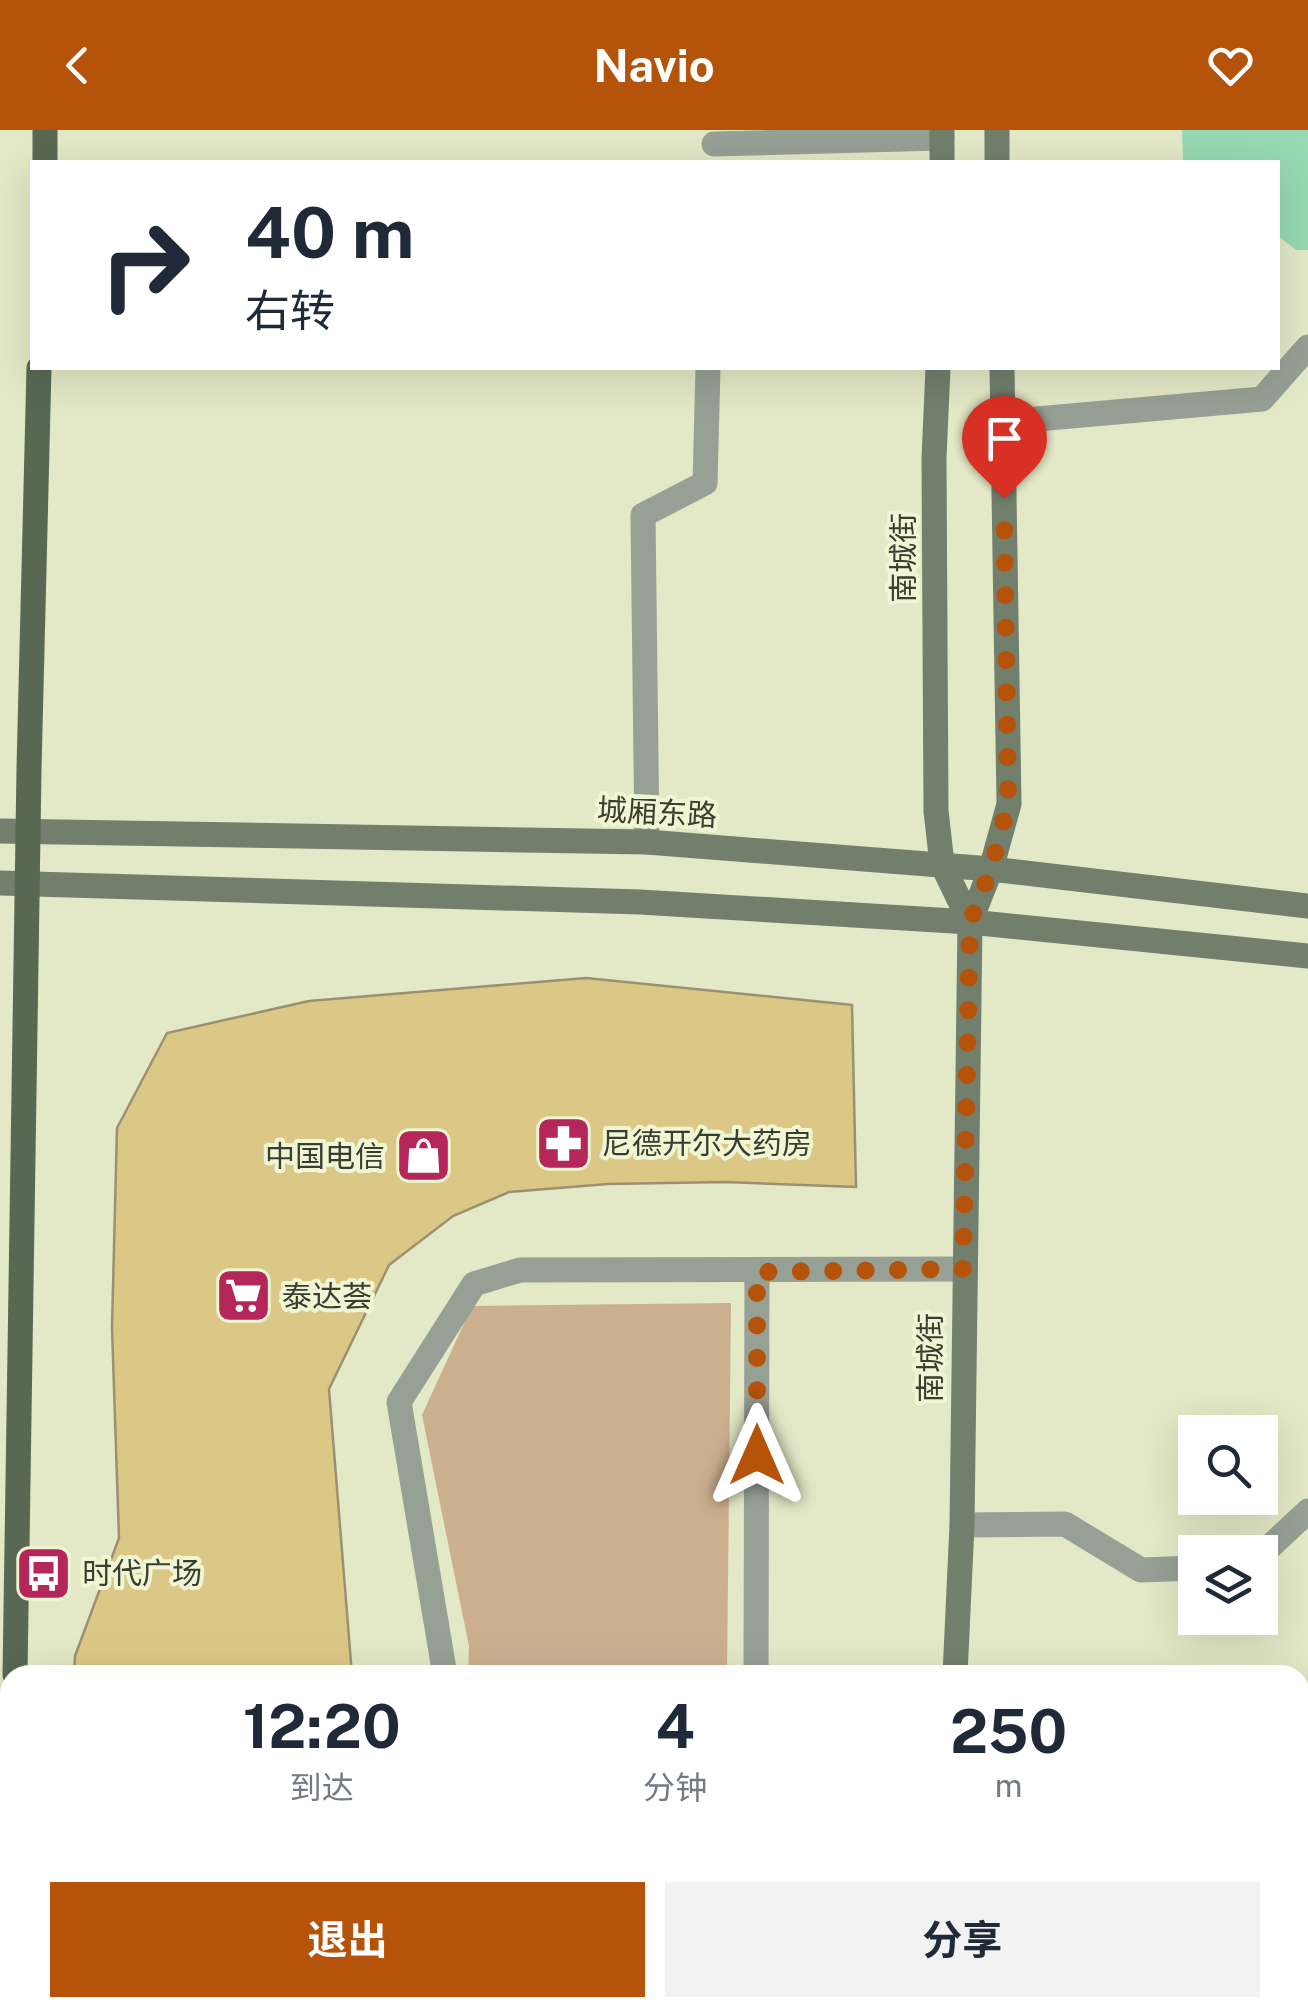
<!DOCTYPE html>
<html lang="zh">
<head>
<meta charset="utf-8">
<style>
	body { margin:0; font-family:"Public Sans","Noto Sans SC",sans-serif; background:#f2f2f3; color:#1f2937; height:100vh; display:flex; flex-direction:column; font-size:38px; white-space:nowrap }
	* { box-sizing:border-box; margin:0 }
	p { font-size:32px; color:#747a83 }
	.icon { flex:none; width:55px; height:55px; fill:none; stroke:currentColor; stroke-width:2; stroke-linecap:round; stroke-linejoin:round }
	.map { position:relative; flex:1; overflow:hidden }
	.drawer { position:absolute; left:0px; top:1535px; width:1310px; height:352px; display:flex; flex-direction:column; background:#fff; border-radius:30px 30px 0 0; box-shadow:0 10px 40px #0002 }
	.drawer>* { flex:none }
	.top-card { position:absolute; left:30px; top:30px; width:1250px; height:210px; border-radius:0px; box-shadow:0 10px 40px #0002; background:#fff; color:#1f2937; overflow:hidden }
	.tools { position:absolute; left:1178px; top:1285px; display:grid; gap:20px }
	.tools a { display:grid; place-items:center; width:100px; height:100px; border-radius:0px; background:#fff; box-shadow:0 10px 40px #0002; font-size:50px }
	.pin { position:absolute; display:grid; place-items:center; width:85px; height:85px; color:#fff; margin:-102px -42px; border-radius:50% 50% 50% 0; rotate:-45deg; box-shadow:0 0 10px #0007 }
	.pin .icon { rotate:45deg }
	.me { position:absolute; width:110px; margin:-55px; rotate:0deg; stroke-linejoin:round; filter:drop-shadow(0 0 8px #0008) }
	.turn { display:flex; align-items:center; gap:35px; height:210px; padding:0 50px; font-size:45px }
	.turn .icon { width:130px; height:130px; stroke-width:2.5 }
	.turn b { display:block; font-size:70px; line-height:85px }
	.eta { display:flex; justify-content:space-evenly; align-items:center; height:170px; text-align:center }
	.eta b { font-size:60px; font-weight:700; line-height:70px }
	.action { display:flex; gap:20px; margin-top:auto; padding:20px 50px }
	.action a { flex:1; height:115px; border-radius:0px; background:#b45309; color:#fff; font-size:40px; font-weight:700; line-height:115px; text-align:center }
	.action a+a { background:#f2f2f3; color:#1f2937 }
	header { display:flex; justify-content:space-between; align-items:center; height:130px; padding:0 50px; background:#b45309; color:#fff; font-size:45px; font-weight:700 }
	.map>svg:first-child { display:block }
</style>
</head>
<body>
<header><svg class="icon" aria-label="back" viewBox="0 0 24 24"><path d="M15 5l-7 7 7 7"/></svg>Navio<svg class="icon" aria-label="heart" viewBox="0 0 24 24"><path d="M12 20l-8-8c-3-5 5-10 8-4 3-6 11-1 8 4z"/></svg></header>
<div class="map">
<svg width="1308" height="1886" viewBox="0 0 1308 1886">
	<rect width="100%" height="100%" fill="#e3e8c6"/>
	<g fill="#ccaf8f">
		<path d="M731 1173 727 1545H468L469 1516 422 1285 472 1176Z"/>
		<path d="M439 1878H724V1886H437Z"/>
	</g>
	<path fill="#95d9b2" d="M1182 0H1308V120H1296L1278 106V32H1183Z"/>
	<g fill="#dcc886" stroke="#9b9172" stroke-width="2.5">
		<path d="M586 848 852 875 856 1057 726 1052 608 1054 509 1062 453 1086 389 1135 329 1259 352 1545H74L75 1526 119 1408 112 1197 117 998 167 903 309 871Z"/>
		<path d="M68 1878H346V1886H70Z"/>
	</g>
	<g fill="none" stroke-linecap="round" stroke-linejoin="round">
		<g stroke="#97a094" stroke-width="25">
			<path d="M714 14 942 8"/>
			<path d="M1003 292 1262 269 1308 217"/>
			<path d="M647 712 643 385 705 353 708 238"/>
			<path d="M962 1395 1065 1394 1141 1440 1195 1438"/>
			<path d="M1260 1426 1308 1381"/>
			<path d="M445 1545 399 1272 474 1154 520 1140 963 1139"/>
			<path d="M756 1545 757 1142"/>
			<path d="M1300 1696 1308 1695"/>
			<path d="M415 1886 416 1878"/>
			<path d="M753 1886V1878"/>
		</g>
		<g stroke="#727f6d" stroke-width="25">
			<path d="M997 0V32"/>
			<path d="M942 32V0"/>
			<path d="M938 238 934 328 936 681 942 734 970 792"/>
			<path d="M0 701 647 712 991 739 1308 776"/>
			<path d="M0 753 640 772 970 792 1308 826"/>
			<path d="M955 1545 962 1395 970 792 991 739 1009 674 1002 238"/>
			<path d="M950 1886V1878"/>
		</g>
		<g stroke="#586852" stroke-width="25">
			<path d="M45 32V0"/>
			<path d="M15 1545 29 639 39 238"/>
			<path d="M8 1886 10 1774"/>
		</g>
	</g>
	<g fill="none" stroke-linecap="round" stroke-linejoin="round">
		<path stroke="#b45309" stroke-width="18" stroke-dasharray="0 32.4" d="M757 1325V1142L963 1139 970 792 991 739 1008 674 1004 368"/>
	</g>
	<defs>
		<symbol id="pharmacy-square" viewBox="-11 -11 22 22"><rect x="-9" y="-9" width="18" height="18" rx="4" fill="#b5265a" stroke="#f0f6d3"/><path d="M-2-6h4v4h4v4h-4v4h-4v-4h-4v-4h4Z" fill="#fff"/></symbol>
		<symbol id="shop-square" viewBox="-11 -11 22 22"><rect x="-9" y="-9" width="18" height="18" rx="4" fill="#b5265a" stroke="#f0f6d3"/><path d="M-5-2.5h2.3a2.7 3.5 0 0 1 5.4 0H5L5.5 6h-11ZM-1.5-2.5h3a1.5 2.3 0 0 0-3 0Z" fill="#fff"/></symbol>
		<symbol id="supermarket-square" viewBox="-11 -11 22 22"><rect x="-9" y="-9" width="18" height="18" rx="4" fill="#b5265a" stroke="#f0f6d3"/><path d="M-6-5.5h2.5l.6 2H6L4.5 2H-2.5L-4.4-4H-6ZM-1.5 3.2a1.3 1.3 0 1 0 .1 0ZM3 3.2a1.3 1.3 0 1 0 .1 0Z" fill="#fff"/></symbol>
		<symbol id="bus-square" viewBox="-11 -11 22 22"><rect x="-9" y="-9" width="18" height="18" rx="4" fill="#b5265a" stroke="#f0f6d3"/><path d="M-5-6H5V4H4V6H2V4H-2V6H-4V4H-5ZM-3.5-4V0h7V-4ZM-3.5 1.2v1.5H-2V1.2ZM2 1.2v1.5H3.5V1.2Z" fill="#fff"/></symbol>
	</defs>
	<g fill-rule="evenodd">
		<use href="#pharmacy-square" x="532" y="982" width="63" height="63"/>
		<use href="#shop-square" x="392" y="994" width="63" height="63"/>
		<use href="#supermarket-square" x="212" y="1134" width="63" height="63"/>
		<use href="#bus-square" x="12" y="1412" width="63" height="63"/>
	</g>
	<g text-anchor="middle" dominant-baseline="central" stroke-width="8" stroke-linejoin="round" paint-order="stroke">
		<g font-size="30" fill="#3b3d30" stroke="#f0f6d3">
			<text transform="translate(903 428) rotate(-90)">南城街</text>
			<text transform="translate(657 682) rotate(3)">城厢东路</text>
			<text transform="translate(930 1228) rotate(-90)">南城街</text>
		</g>
		<g font-size="30" fill="#3b3d30" stroke="#f0f6d3" text-anchor="start">
			<text x="602" y="1013">尼德开尔大药房</text>
			<text x="385" y="1026" text-anchor="end">中国电信</text>
			<text x="282" y="1166">泰达荟</text>
			<text x="82" y="1443">时代广场</text>
		</g>
	</g>
</svg>
<div class="tools">
<a><svg class="icon" aria-label="search" viewBox="0 0 24 24"><circle cx="10" cy="10" r="6"/><path d="M15 15l6 6"/></svg></a>
<a><svg class="icon" aria-label="layers" viewBox="0 0 24 24"><path d="M12 4l9 5-9 5-9-5zM3 14l9 5 9-5"/></svg></a>
</div>
<div class="pin" style="left:1004px;top:368px;background:#d93025"><svg class="icon" aria-label="arrive" viewBox="0 0 24 24"><path d="M6 21V4h12l-3 4 3 4H6"/></svg></div>
<svg class="me" style="left:757px;top:1325px" viewBox="-20 -20 40 40"><path d="M0-17L14 15 0 8-14 15z" fill="#b45309" stroke="#fff" stroke-width="4"/></svg>
<div class="top-card">
<div class="turn"><svg class="icon" aria-label="right" viewBox="0 0 24 24"><path d="M7 20v-9h11M14 6l5 5-5 5"/></svg><div><b>40 m</b>右转</div></div>
</div>
<section class="drawer">
<div class="eta">
<div><b>12:20</b><p>到达</p></div>
<div><b>4</b><p>分钟</p></div>
<div><b>250</b><p>m</p></div>
</div>
<div class="action"><a>退出</a><a>分享</a></div>
</section>
</div>
</body>
</html>
